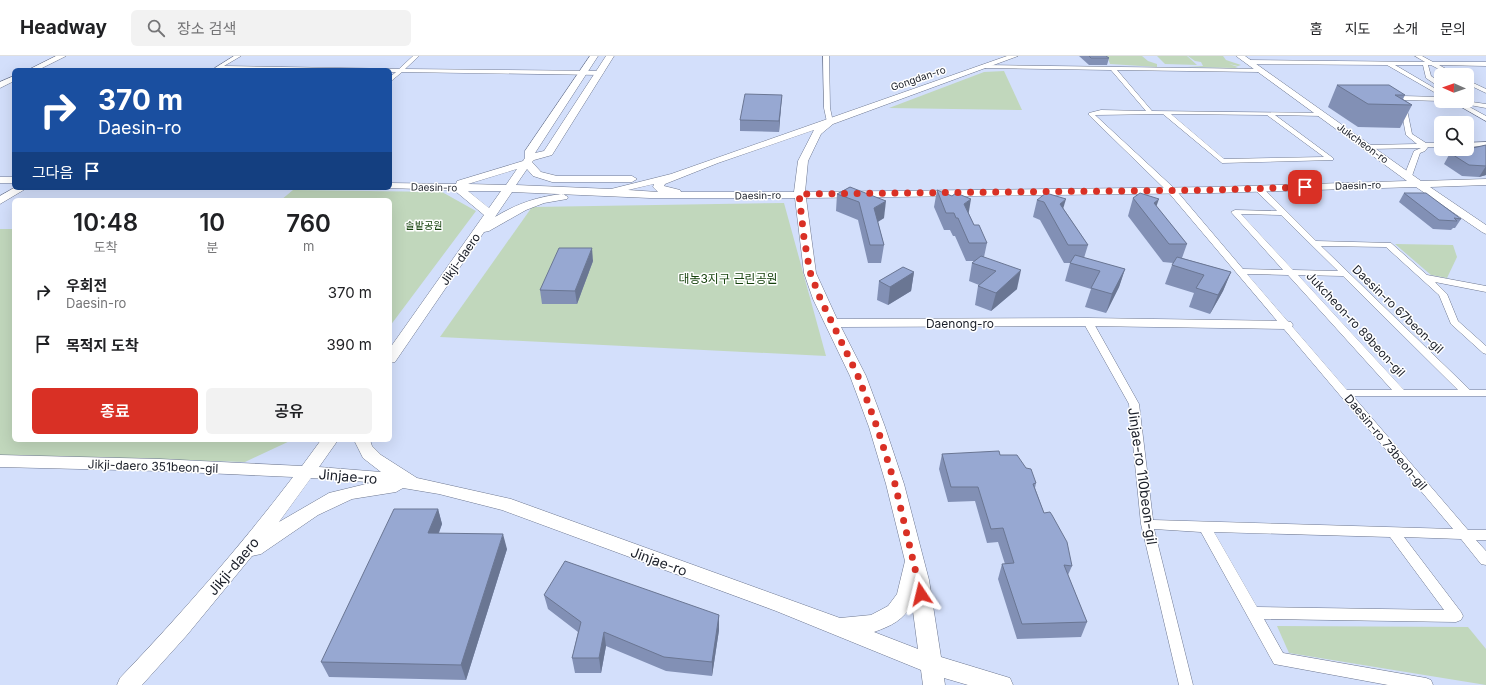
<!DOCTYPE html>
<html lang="ko">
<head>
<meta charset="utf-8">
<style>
	body { margin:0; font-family:Inter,"Noto Sans KR",sans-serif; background:#f2f2f2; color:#202124; height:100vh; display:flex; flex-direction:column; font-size:15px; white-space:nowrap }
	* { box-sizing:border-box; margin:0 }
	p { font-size:13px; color:#757577 }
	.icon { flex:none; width:22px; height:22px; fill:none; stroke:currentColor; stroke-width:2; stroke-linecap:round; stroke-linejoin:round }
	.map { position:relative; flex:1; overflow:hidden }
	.sheet { position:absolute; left:12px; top:142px; width:380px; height:244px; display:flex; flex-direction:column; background:#fff; border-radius:6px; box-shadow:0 4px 16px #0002 }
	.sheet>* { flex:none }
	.hud { position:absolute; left:12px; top:12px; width:380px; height:122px; border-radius:6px; box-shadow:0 4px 16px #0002; background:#1a4fa0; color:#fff; overflow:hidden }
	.needle { width:26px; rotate:272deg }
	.tools { position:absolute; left:1434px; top:12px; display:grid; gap:8px }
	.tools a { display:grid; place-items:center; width:40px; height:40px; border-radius:6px; background:#fff; box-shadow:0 4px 16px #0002; font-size:20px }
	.pin { position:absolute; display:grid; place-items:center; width:34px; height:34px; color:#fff; margin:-17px; border-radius:8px; box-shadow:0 2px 6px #0006 }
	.me { position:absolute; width:44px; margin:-22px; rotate:350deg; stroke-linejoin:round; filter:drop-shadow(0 0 3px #0008) }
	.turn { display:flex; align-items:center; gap:14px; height:84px; padding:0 20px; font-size:18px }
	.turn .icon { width:52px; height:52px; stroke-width:2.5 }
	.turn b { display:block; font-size:28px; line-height:34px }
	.then { display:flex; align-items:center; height:38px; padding:0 20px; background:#0003; gap:8px; font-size:15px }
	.eta { display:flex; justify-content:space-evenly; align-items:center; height:68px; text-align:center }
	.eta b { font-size:24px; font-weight:600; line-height:28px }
	.button { display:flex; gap:8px; margin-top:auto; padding:8px 20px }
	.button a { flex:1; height:46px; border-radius:6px; background:#d93025; color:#fff; font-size:16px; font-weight:600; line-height:46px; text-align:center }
	.button a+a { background:#f2f2f2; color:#202124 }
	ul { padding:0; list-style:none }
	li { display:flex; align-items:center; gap:12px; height:52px; padding:0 20px }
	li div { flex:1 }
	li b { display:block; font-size:15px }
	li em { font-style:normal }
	header { display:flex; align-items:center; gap:24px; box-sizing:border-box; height:56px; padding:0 20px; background:#fff; border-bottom:1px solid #e0e0e0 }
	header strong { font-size:19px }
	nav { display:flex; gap:22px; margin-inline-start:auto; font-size:14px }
	.search { width:280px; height:36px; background:#f2f2f2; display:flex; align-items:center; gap:10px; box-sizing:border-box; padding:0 14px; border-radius:6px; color:#757577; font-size:15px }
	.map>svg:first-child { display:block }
</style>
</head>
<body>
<header>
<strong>Headway</strong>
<div class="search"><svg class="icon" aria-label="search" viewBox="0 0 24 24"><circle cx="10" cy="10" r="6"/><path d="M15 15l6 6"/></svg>장소 검색</div>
<nav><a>홈</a><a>지도</a><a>소개</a><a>문의</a></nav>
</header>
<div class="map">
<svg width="1486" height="629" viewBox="0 0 1486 629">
	<rect width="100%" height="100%" fill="#d3dffb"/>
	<g fill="#c1d7bc">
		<path d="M1107 0H1142L1148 5 1157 8V11L1110 8Z"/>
		<path d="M1157 0H1187L1197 9 1165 8Z"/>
		<path d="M1188 0H1223L1226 4 1241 9 1238 10 1229 8 1238 11 1235 12 1187 11 1203 10 1201 6 1195 5Z"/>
		<path d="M1004 15 1022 54 889 52 984 16Z"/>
		<path d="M293 134 442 136 476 155 390 270V144H281Z"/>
		<path d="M784 147 826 300 440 281 532 151Z"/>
		<path d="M0 173H14V384H292L245 406 0 399Z"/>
		<path d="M1395 188 1453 189 1457 201 1447 222 1431 219Z"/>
		<path d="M1277 570 1468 571 1486 593V629L1289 597Z"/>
	</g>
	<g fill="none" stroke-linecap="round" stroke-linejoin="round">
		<defs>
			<g id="street">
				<path d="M234 0H241L224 10 399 13 413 0H419L405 13 601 15 604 17 601 19 402 16 390 26V21L396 16H390V14H218L215 12Z"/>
				<path d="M823 0H829L830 52 833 66 830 68 827 66 824 52Z"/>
				<path d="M1415 0H1422L1433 6H1486V10L1439 9 1457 19H1450L1431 9H1428L1431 20 1441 27V32L1426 22 1423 9H1395L1441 36V40L1387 9 1248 8 1245 6 1248 4 1425 6Z"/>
				<path d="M983 9 1261 13 1262 14 1259 16 1117 14 1152 55 1324 57V59L1322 60 1275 59 1333 102V104L1222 107 1163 58 1095 59 1175 133 1243 213 1283 214 1231 156 1235 154 1277 155 1256 135V131H1262L1316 185 1391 187 1427 219 1486 230V236L1435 226 1447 238 1458 265 1486 290V298L1483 297 1451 268 1439 239 1386 191 1321 190 1470 334H1486V340H1353L1468 474H1486V484H1476L1486 495V509L1481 508 1461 483 1404 481 1461 556 1463 560 1461 564 1456 566 1264 563 1283 597 1426 622 1431 624 1433 629H1388L1274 608 1201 476 1154 473 1193 629H1179L1141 468 1129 348 1083 266 1085 264 1088 263 1093 266 1139 348 1153 464 1453 473 1169 137 1089 59V57L1101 54 1146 55 1111 14 981 12V10ZM1171 58 1267 59 1324 101 1224 103ZM1241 158 1281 159 1338 215 1293 214ZM1247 218 1288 219 1392 334H1347ZM1298 219 1343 220 1458 334H1404ZM1214 476 1390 481 1444 554 1257 551Z"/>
				<path d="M1467 24 1486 33V37L1467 28Z"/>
				<path d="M1402 40 1441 41V45L1405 44 1412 78 1426 87H1441V91H1428L1425 95 1420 97 1412 120 1408 122 1404 120 1414 95 1421 92 1368 93 1365 91 1368 89 1417 88 1406 79 1399 42Z"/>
				<path d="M1451 45H1465L1486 48V52L1464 48 1486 60V65Z"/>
				<path d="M1486 86V90L1467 91V87Z"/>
			</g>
			<g id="secondary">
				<path d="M56 0H66L38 14H28Z"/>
				<path d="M590 0H598L535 97 544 95 606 0H614L552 99 534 104 532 106 541 116 557 120H632L637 123 632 126H552L533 120 527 113 516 129 611 133 671 118 1007 0H1018L833 68 821 78 808 105 805 136 1213 131 1407 125 1236 0H1245L1421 125 1486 123V129L1430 131 1486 169V178L1482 176 1416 131 1213 137 806 142 816 217 837 263 1088 262 1286 265 1291 266 1293 269 1291 272 1286 273 1088 270 841 271 866 320 885 371 904 428 929 524 941 601 1010 622 1013 629H968L944 622 945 629H923L921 614 776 555 502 454 439 438 403 432 396 436 352 443 318 459 261 498 252 500 187 579 142 629H117L120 622C181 558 239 492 293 421L160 415 0 411V399L160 403 302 410 321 384H338L319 411 381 416 363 402 354 384H370L372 390 381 399 417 422 511 443 840 562 871 559 888 550 897 538 905 505 886 428 869 371 850 320 813 243 804 217 795 142H650L512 136 495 161C516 148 539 140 563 138L568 141 567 143 544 147 526 154 489 175 484 176 395 306 390 307V292L484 159 454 134 386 132H390V127L456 128 457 125 523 105 525 102V95ZM814 74 798 105 794 136H681L680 134 664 130 665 128 718 107ZM517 113 506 129 468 128ZM654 128 653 131 658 136 628 134ZM468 135H501L489 152ZM311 422 367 426 370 427 329 437 279 466ZM912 548 918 593 874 576C891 570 904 564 912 548Z"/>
				<path d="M14 20V25L0 32V26Z"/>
				<rect x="0" y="121" width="14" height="6"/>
				<path d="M14 132H27L0 148V140Z"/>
			</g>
		</defs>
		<use href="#street" stroke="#6d7790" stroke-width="1"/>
		<use href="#secondary" stroke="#6d7790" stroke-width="1"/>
		<use href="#street" fill="#fff" fill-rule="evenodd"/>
		<use href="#secondary" fill="#fff" fill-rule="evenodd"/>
	</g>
	<g fill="#8290b5">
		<path d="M1079 0H1106L1109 2 1107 9H1089Z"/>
		<path d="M1337 29 1405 39 1403 43 1412 49 1400 72 1358 71 1328 51Z"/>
		<path d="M782 39 779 76 740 75V64Z"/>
		<path d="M1486 89V119L1479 121 1462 120 1444 108 1450 97Z"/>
		<path d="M850 131 884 162 878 166 884 189 881 207H868L858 164 836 155 837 138Z"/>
		<path d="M937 134 969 158 974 169 987 187 984 201 1017 233 991 255 975 249 978 230 979 229 969 225 972 207 974 205H966L955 180H953L950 174H944L934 151Z"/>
		<path d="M1404 137 1461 163 1455 172H1453L1451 174 1433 173 1399 146Z"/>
		<path d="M1133 142 1156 150 1187 188 1182 202 1231 216 1223 235 1210 258 1189 251 1194 237 1165 228 1172 209 1173 207 1163 206 1128 160Z"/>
		<path d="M1037 144 1063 152 1088 189 1084 202 1125 213 1119 231 1106 257 1085 251 1091 233 1065 225 1070 207H1064L1040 164 1033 161Z"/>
		<path d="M593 205 577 248H542L540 234Z"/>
		<path d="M914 216 911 235 888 249 877 244 879 225Z"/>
		<path d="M942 398 1000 399 1026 412 1036 427 1035 432 1044 457 1072 510 1068 519 1087 566 1081 581 1017 583 998 523 1002 508H1005L998 486 987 487 975 445 948 446 939 413Z"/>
		<path d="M438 453 442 468 439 477 507 493 466 624 329 621 321 606Z"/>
		<path d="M544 539 719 559V574L712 620 666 615 606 590 601 617H575L572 602 578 576 548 553Z"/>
	</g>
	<g fill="#6a7693">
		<path d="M782 39 781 49 779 76V65Z"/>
		<path d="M1486 110V119L1479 121Z"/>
		<path d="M971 143 968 161 964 148Z"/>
		<path d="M1066 143 1061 160 1060 148Z"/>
		<path d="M1159 143 1153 160 1154 147Z"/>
		<path d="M886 145 884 162 872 169 874 152Z"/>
		<path d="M592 192 593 205 577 248 575 235Z"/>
		<path d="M1125 213 1119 231 1106 257 1112 238Z"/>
		<path d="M1021 214 1017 233 991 255 996 237Z"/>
		<path d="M914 216 911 235 888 249 890 231Z"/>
		<path d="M1231 216 1223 235 1210 258 1218 239Z"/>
		<path d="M438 453 442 468 433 491 428 477Z"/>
		<path d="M503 478 507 493 466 624 461 609Z"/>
		<path d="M719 559V574L712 620V606Z"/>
		<path d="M604 576 606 590 601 617 599 602Z"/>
	</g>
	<g fill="#97a8d2" stroke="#6a7693">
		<path d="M1089 0H1106L1109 2H1091Z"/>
		<path d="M1337 29H1389L1405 39H1395L1412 49 1368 48Z"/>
		<path d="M745 38 782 39 779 65 740 64Z"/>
		<path d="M1486 89V110L1469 109 1450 97Z"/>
		<path d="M850 131 886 145 874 152 884 189H870L859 146 837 138Z"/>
		<path d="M937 134 952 140 956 137 971 143 964 148 974 169H979L987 187H969L958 162H956L954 157H946Z"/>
		<path d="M1046 137 1066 143 1060 148 1088 189H1068L1044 146 1037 144Z"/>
		<path d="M1140 137 1159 143 1154 147 1187 188H1169L1133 142Z"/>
		<path d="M1404 137H1426L1461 163 1454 162 1457 165 1439 164Z"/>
		<path d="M559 192H592L575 235 540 234Z"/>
		<path d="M1075 199 1125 213 1112 238 1091 232 1100 215 1070 207Z"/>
		<path d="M981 200 1021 214 996 237 978 230 996 215 972 207Z"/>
		<path d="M1177 201 1231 216 1218 239 1196 232 1204 219 1172 209Z"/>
		<path d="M903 211 914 216 890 231 879 225Z"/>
		<path d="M999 395 1000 399H1017L1026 412 1031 413 1036 427 1033 428 1044 457 1050 456 1052 459 1067 486 1072 510 1064 509 1087 566 1022 568 1002 508 1014 507 1003 472 991 473 978 431H951L942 398Z"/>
		<path d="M394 453H438L428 477 503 478 461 609 321 606Z"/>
		<path d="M565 505 719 559 712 606 664 601 604 576 599 602H572L581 566 544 539Z"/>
	</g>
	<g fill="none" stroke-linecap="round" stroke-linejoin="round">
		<path stroke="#d93025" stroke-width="7" stroke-dasharray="0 12.6" d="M921 538 895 428 877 371 858 320 820 242 810 216 804 182 799 138 1213 134 1305 131"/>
	</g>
	<g text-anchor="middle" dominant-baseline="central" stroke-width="3" stroke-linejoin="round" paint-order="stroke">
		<g font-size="10" fill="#1a1e28" stroke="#fff">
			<text transform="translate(918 22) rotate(-19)">Gongdan-ro</text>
			<text transform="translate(1363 87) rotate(36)">Jukcheon-ro</text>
			<text transform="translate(1358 129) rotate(-2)">Daesin-ro</text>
			<text transform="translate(434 131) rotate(1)">Daesin-ro</text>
			<text transform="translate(758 139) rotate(-1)">Daesin-ro</text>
		</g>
		<g font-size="10" fill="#16420d" stroke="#fff">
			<text x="424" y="169">솔밭공원</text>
		</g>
		<g font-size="12" fill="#1a1e28" stroke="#fff">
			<text transform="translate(460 203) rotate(-55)">Jikji-daero</text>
			<text transform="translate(1398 253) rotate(44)">Daesin-ro 67beon-gil</text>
			<text x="960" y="267">Daenong-ro</text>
			<text transform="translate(1356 268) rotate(47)">Jukcheon-ro 89beon-gil</text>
			<text transform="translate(1386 386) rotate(50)">Daesin-ro 73beon-gil</text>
			<text transform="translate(153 410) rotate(2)">Jikji-daero 351beon-gil</text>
		</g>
		<g font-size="12" fill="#16420d" stroke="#fff">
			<text x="728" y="222">대농3지구 근린공원</text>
		</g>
		<g font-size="14" fill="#1a1e28" stroke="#fff">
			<text transform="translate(348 420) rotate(5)">Jinjae-ro</text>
			<text transform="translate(1143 420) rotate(82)">Jinjae-ro 110beon-gil</text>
			<text transform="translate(659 505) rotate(20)">Jinjae-ro</text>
			<text transform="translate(233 510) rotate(-50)">Jikji-daero</text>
		</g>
	</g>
</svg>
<div class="tools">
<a><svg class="needle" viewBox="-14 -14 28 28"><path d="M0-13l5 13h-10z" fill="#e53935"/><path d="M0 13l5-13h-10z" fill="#757577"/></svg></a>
<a><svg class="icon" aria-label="search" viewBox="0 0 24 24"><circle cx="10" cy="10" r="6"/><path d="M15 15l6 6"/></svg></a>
</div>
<div class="pin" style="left:1305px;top:131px;background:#d93025"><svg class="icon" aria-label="arrive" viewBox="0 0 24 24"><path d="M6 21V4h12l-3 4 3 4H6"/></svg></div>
<svg class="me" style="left:921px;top:538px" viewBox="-20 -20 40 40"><path d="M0-17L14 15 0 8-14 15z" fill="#d93025" stroke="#fff" stroke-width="4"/></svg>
<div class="hud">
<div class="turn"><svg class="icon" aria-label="right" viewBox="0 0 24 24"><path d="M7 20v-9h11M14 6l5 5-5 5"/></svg><div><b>370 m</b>Daesin-ro</div></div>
<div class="then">그다음<svg class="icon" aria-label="arrive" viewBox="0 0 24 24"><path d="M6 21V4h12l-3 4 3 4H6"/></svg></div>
</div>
<section class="sheet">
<div class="eta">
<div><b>10:48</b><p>도착</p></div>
<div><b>10</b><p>분</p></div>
<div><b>760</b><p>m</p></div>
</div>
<ul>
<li><svg class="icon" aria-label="right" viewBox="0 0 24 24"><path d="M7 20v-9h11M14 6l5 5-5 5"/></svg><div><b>우회전</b><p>Daesin-ro</p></div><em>370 m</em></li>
<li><svg class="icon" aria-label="arrive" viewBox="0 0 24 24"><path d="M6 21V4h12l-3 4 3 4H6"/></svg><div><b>목적지 도착</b></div><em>390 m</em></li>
</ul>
<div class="button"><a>종료</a><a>공유</a></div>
</section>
</div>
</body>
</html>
